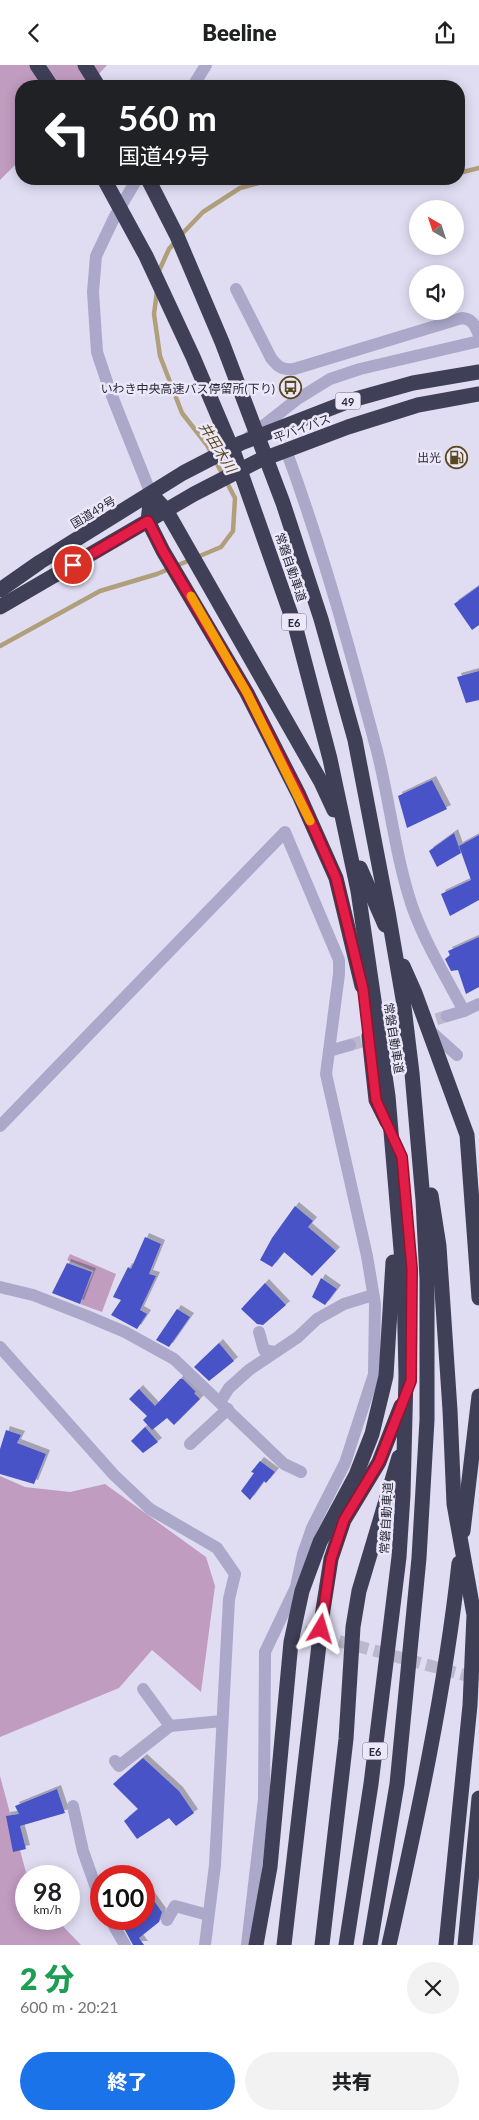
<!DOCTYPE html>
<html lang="ja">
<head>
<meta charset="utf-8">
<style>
	body { margin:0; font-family:Lato,"Noto Sans JP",sans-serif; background:#f2f2f2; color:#202124; height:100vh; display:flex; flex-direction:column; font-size:19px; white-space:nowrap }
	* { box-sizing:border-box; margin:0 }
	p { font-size:16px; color:#757577 }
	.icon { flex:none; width:28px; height:28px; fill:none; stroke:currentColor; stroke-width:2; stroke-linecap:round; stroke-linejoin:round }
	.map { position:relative; height:1880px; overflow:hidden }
	.details { display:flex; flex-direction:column; background:#fff; flex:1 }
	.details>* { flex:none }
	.top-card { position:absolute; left:15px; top:15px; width:450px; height:105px; border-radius:20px; box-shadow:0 2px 12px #0003; background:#202124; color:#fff; overflow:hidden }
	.needle { width:32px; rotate:321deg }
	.controls { position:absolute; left:409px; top:135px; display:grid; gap:10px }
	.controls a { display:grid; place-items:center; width:55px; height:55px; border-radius:50%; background:#fff; box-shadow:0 2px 12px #0003; font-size:25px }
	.speed { position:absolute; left:15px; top:1800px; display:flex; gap:10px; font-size:25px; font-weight:700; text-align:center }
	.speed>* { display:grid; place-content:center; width:65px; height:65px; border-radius:50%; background:#fff; box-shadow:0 2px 12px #0003; line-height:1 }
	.speed small { font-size:12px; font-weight:400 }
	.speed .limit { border:8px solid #d22; background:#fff; color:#111 }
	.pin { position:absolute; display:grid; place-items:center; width:42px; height:42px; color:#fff; margin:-21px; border:2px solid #fff; border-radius:50%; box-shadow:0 1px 5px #0007 }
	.me { position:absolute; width:55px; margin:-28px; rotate:7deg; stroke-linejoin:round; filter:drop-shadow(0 0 4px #0008) }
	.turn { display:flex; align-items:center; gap:18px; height:105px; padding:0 20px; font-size:22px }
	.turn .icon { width:65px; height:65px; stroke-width:2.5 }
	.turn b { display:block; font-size:35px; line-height:42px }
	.round { display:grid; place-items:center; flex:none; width:52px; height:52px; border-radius:26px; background:#f2f2f2 }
	.overview { display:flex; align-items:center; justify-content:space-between; height:85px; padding:0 20px }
	h1 { font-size:30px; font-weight:800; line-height:38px; color:#1e9e55 }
	.primary-button { display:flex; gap:10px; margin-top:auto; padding:10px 20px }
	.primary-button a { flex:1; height:58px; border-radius:30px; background:#1a73e8; color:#fff; font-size:20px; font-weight:800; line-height:58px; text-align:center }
	.primary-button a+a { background:#f2f2f2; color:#202124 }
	header { display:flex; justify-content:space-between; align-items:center; height:65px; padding:0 20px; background:#fff; font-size:22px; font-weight:800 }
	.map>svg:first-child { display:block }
</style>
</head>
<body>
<header><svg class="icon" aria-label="back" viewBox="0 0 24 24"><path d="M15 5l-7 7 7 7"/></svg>Beeline<svg class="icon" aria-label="share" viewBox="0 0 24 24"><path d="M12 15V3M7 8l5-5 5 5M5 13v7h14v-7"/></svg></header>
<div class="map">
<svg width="479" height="1880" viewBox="0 0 479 1880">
	<defs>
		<filter id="shadow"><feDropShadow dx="4" dy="-4" stdDeviation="0" flood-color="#0004"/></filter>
	</defs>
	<rect width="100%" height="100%" fill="#e0dcf2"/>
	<g fill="#c19cc1">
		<path d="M0 0H107L88 21H21V94L0 115Z"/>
		<path d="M70 1189 116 1209 102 1247 80 1239 94 1206 67 1195Z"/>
		<path d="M0 1411 25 1422 70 1427 105 1419 206 1492 215 1521 201 1627 152 1585 119 1623 0 1672Z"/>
		<path d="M0 1711 27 1811 26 1854H56L81 1880H0Z"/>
	</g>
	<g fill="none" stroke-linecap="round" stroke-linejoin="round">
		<g stroke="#af9f7b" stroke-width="4.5">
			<path d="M459 108 479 103"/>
			<path d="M405 114H427"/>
			<path d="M181 170 203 147 240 123 274 114"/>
			<path d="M158 208 169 184 176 176"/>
			<path d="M0 581 100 526 157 509 221 482 233 466 235 433 207 380 182 348 160 291 154 249 157 226"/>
		</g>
	</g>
	<g fill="#4653c6" filter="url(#shadow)">
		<path d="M479 521V560L472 565 454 539Z"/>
		<path d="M479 606V635L466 638 457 612Z"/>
		<path d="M432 715 447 744 407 763 398 731Z"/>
		<path d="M454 768 461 788 437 802 429 786Z"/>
		<path d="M479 770V835L450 851 441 829 471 815 459 781Z"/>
		<path d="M479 872V922L466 929 458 905 451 906 445 894 450 890 448 886Z"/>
		<path d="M295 1141 313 1156 308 1162 336 1186 312 1211 284 1187 272 1202 260 1195 272 1173Z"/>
		<path d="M145 1172 161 1179 149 1209 156 1211 140 1245 147 1249 137 1264 111 1250 121 1235 113 1232 128 1202 131 1204Z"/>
		<path d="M67 1198 92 1207 80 1239 52 1228Z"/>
		<path d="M321 1213 337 1224 325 1240 312 1232Z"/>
		<path d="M265 1218 286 1240 263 1260 257 1259 241 1244Z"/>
		<path d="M177 1244 190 1252 169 1282 156 1275Z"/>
		<path d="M219 1278 234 1296 209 1316 194 1302Z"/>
		<path d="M180 1314H183L196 1327 194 1328 200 1334 174 1360 167 1353 152 1365 143 1355 147 1351 129 1334 139 1324 155 1341Z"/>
		<path d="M145 1362 158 1377 143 1388 131 1376Z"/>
		<path d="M6 1365 21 1370 17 1378 46 1389 34 1419 0 1409V1384Z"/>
		<path d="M260 1396 275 1407 266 1418 264 1416 250 1435 241 1426 254 1408 251 1407Z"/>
		<path d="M143 1693 179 1726 194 1748 176 1761 169 1753 137 1774 124 1756 138 1744 113 1719Z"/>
		<path d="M57 1724 65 1748 20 1761 26 1784 13 1787 6 1751 19 1749 15 1741Z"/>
		<path d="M144 1822 162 1847 159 1857 139 1873 144 1880H133L119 1854H144Z"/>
	</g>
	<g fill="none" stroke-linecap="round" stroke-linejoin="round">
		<g stroke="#bbb8cd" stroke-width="12" stroke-dasharray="12 6" stroke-linecap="butt">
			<path d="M350 980 447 951"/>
			<path d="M287 1562 479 1614"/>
		</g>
		<g stroke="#aba8ca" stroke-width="12">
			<path d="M193 21 206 0"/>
			<path d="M137 114 115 151 96 191 93 227 97 287 110 326 151 429"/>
			<path d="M236 224 271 293C278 302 282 305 294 304L462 253C473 254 475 261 479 270"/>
			<path d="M249 372 296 335 330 314 360 304 479 276"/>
			<path d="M286 385C322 483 350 584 377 686 390 737 395 790 412 841 425 878 446 912 464 946L479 939"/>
			<path d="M447 951 464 946"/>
			<path d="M428 964 457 990"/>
			<path d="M329 986 350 980"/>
			<path d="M0 1061 285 767 339 895V909L326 1009 367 1191 375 1239 374 1309 345 1398 312 1463 303 1489 296 1522 265 1587 264 1734 247 1880"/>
			<path d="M0 1222 33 1230 87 1251 125 1267 174 1294 284 1399 301 1407"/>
			<path d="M259 1267 264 1285 274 1287"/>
			<path d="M0 1282 114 1410 150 1444 217 1483 235 1509 229 1534 215 1800 205 1880"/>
			<path d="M220 1337 229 1323 249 1305 298 1272 317 1254 344 1239 373 1230"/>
			<path d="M190 1379 228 1344"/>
			<path d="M143 1624 170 1661 222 1656"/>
			<path d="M115 1696 119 1701 170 1661"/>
			<path d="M73 1741 83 1786 101 1837"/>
			<path d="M110 1854 125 1880"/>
			<path d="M167 1855 175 1841 208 1850"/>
		</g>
		<g stroke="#3f4058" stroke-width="15">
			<path d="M37 0 51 21"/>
			<path d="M85 0 98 21"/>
			<path d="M104 114 146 191 193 292 235 391 296 564 330 694 358 826 388 1031 404 1220 406 1311 403 1430 399 1492 371 1719 346 1880"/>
			<path d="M148 114 177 171 222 277 283 438 321 554 355 675 388 847 403 934 412 1008 423 1135 427 1214V1355L419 1493 397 1719 370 1880"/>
			<path d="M151 429 148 456 163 486 247 628 299 730 336 813 362 921"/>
			<path d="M151 429 166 445 321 717 334 745"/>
			<path d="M0 525 40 497 183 408 241 378 352 335 413 318 479 307"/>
			<path d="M0 542 194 429 258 396 348 362 418 340 479 329"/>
			<path d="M360 803 385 860"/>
			<path d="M403 901 415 928 467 1070 479 1233"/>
			<path d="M369 971 376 1035 387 1057"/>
			<path d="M431 1130 439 1181 450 1345 454 1439 474 1550 470 1640 446 1880"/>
			<path d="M463 1466 479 1331"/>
			<path d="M256 1880 270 1802 291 1577 302 1526 320 1477 356 1410 372 1369 386 1311 393 1197"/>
			<path d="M284 1880 323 1545 331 1494 344 1455 379 1397 401 1341"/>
			<path d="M322 1880 346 1674 353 1562 359 1526 399 1392"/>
			<path d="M389 1880C417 1754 445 1627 459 1498"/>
			<path d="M465 1880 479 1733"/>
		</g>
	</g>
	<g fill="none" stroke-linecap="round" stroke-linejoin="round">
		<defs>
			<path id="route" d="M73 500 148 456 163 486 247 628 299 730 336 813 363 924 376 1035 402 1092 412 1204 411 1316 379 1397 344 1455 331 1494 321 1564"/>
		</defs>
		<use href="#route" stroke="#92132f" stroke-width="12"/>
		<use href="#route" stroke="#e11d48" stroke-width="9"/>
		<path stroke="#f59e0b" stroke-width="9" d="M191 531 247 628 310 756"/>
	</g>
	<defs>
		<symbol id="bus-ring" viewBox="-11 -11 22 22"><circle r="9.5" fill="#ece8fa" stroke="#59481d" stroke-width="1.5"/><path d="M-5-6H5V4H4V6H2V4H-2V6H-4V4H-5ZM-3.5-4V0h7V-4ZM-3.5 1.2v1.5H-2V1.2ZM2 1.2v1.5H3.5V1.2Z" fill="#59481d"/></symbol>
		<symbol id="fuel-ring" viewBox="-11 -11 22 22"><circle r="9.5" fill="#ece8fa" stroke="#59481d" stroke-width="1.5"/><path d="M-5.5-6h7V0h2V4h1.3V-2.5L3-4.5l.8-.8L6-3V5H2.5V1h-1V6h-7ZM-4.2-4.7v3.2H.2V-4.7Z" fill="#59481d"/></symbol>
	</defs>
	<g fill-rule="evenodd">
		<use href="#bus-ring" x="278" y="310" width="25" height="25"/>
		<use href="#fuel-ring" x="444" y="380" width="25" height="25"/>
	</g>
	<g text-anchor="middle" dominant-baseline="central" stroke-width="5" stroke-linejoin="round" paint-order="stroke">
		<g fill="#ece8fa" stroke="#636272" stroke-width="1">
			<rect x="335.5" y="327.5" width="25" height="17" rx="4"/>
			<rect x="281.5" y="548.5" width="25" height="17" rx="4"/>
			<rect x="362.5" y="1677.5" width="25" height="17" rx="4"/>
		</g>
		<g font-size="11" font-weight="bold" fill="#282937">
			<text x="348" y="336">49</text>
			<text x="294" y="557">E6</text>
			<text x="375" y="1686">E6</text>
		</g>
		<g font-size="12" fill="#282937" stroke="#ece8fa" text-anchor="end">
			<text x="275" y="323">いわき中央高速バス停留所(下り)</text>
			<text x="441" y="392">出光</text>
		</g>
		<g font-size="12" fill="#282937" stroke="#ece8fa">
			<text transform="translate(302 363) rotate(-20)">平バイパス</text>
			<text transform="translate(93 447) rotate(-31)">国道49号</text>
			<text transform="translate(291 502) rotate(71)">常磐自動車道</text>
			<text transform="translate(394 973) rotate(81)">常磐自動車道</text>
			<text transform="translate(386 1453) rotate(-87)">常磐自動車道</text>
		</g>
		<g font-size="14" font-style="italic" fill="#59481d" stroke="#ece8fa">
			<text transform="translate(218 382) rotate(58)">井田木川</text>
		</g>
	</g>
</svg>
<div class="controls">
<a><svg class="needle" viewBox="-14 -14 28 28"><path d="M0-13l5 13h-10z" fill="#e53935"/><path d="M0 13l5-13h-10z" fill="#757577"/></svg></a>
<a><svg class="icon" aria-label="sound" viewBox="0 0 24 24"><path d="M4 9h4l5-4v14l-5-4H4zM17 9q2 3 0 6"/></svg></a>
</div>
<div class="speed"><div>98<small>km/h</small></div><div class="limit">100</div></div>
<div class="pin" style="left:73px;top:500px;background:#d93025"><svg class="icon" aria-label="arrive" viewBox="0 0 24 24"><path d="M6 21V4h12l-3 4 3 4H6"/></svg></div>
<svg class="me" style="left:321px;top:1564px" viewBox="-20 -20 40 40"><path d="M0-17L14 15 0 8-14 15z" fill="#e11d48" stroke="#fff" stroke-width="4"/></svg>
<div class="top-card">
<div class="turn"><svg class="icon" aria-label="left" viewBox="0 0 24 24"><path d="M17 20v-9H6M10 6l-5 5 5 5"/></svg><div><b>560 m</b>国道49号</div></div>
</div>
</div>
<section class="details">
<div class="overview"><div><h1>2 分</h1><p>600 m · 20:21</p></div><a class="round"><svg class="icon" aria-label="close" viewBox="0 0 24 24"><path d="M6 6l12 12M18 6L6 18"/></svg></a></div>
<div class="primary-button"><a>終了</a><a>共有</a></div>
</section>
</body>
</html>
